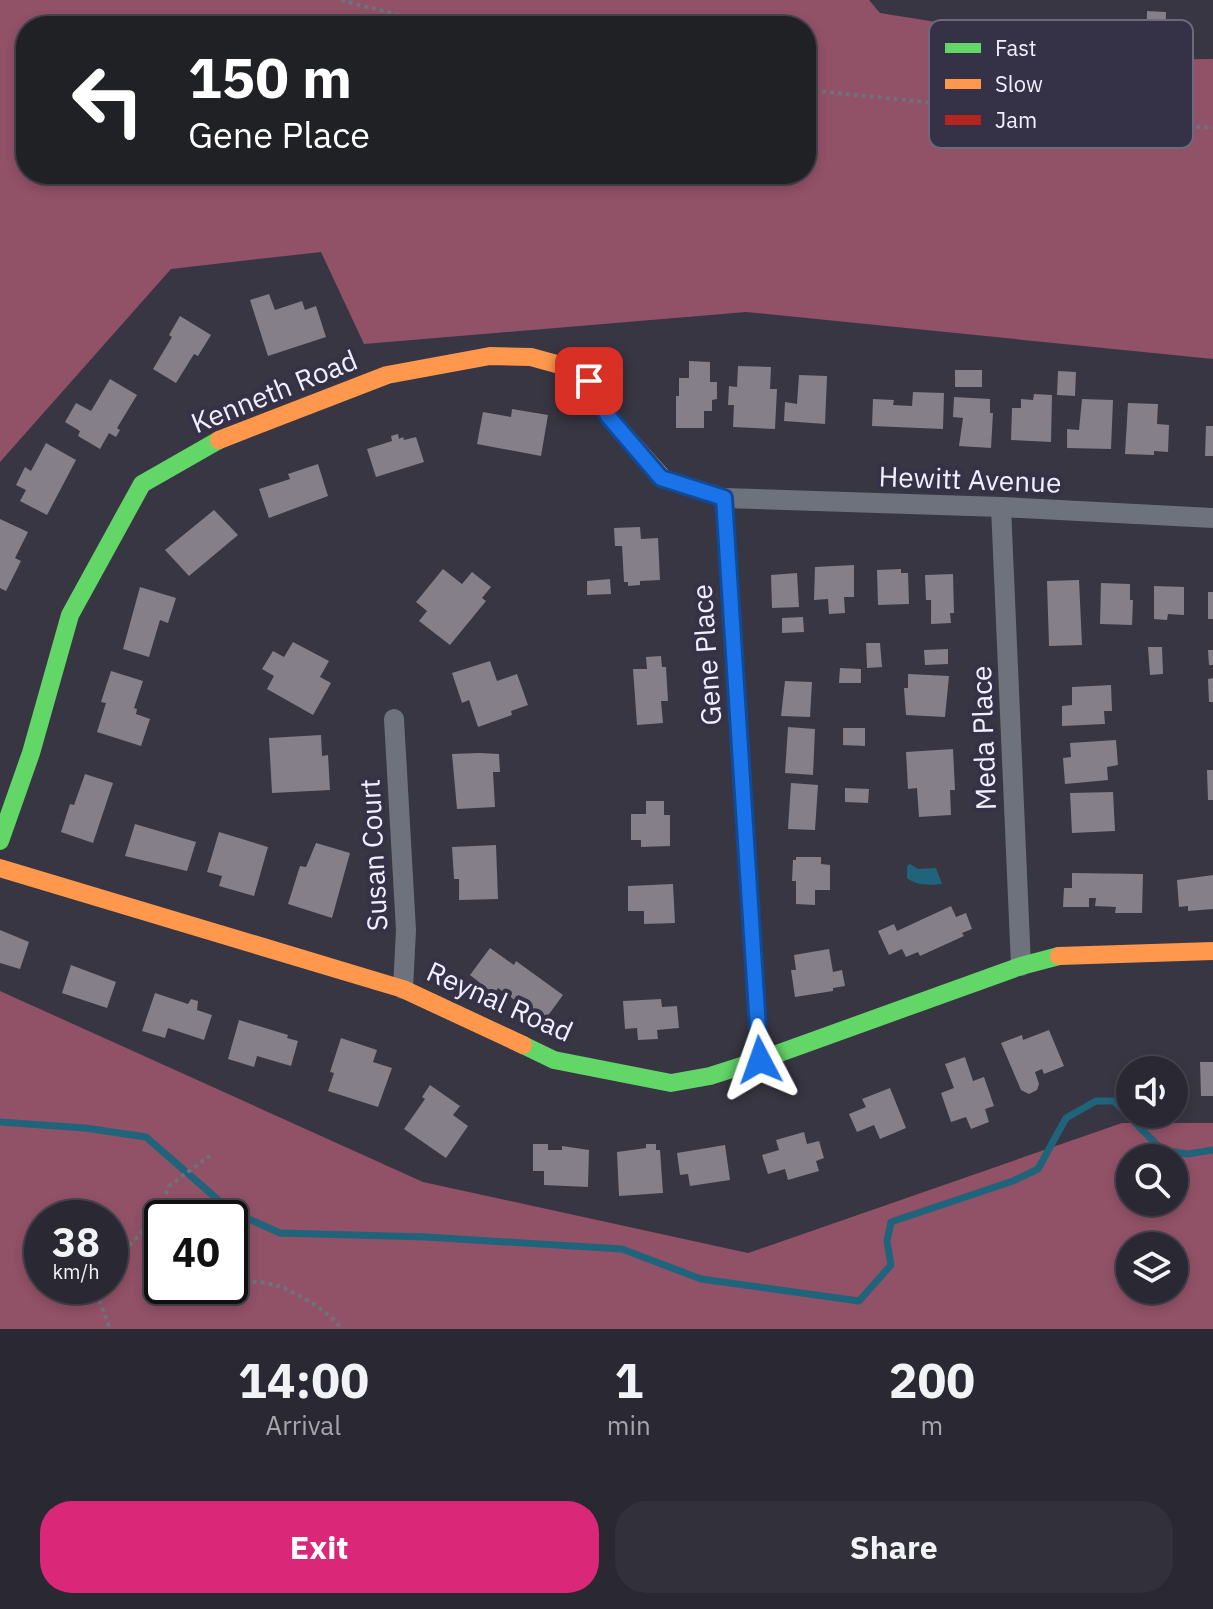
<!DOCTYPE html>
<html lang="en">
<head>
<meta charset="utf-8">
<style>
	body { margin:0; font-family:"IBM Plex Sans",sans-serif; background:#32303a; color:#f1f3f6; height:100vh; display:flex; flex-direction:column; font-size:30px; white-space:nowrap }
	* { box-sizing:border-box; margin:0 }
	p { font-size:26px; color:#a5a6ac }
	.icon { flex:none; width:44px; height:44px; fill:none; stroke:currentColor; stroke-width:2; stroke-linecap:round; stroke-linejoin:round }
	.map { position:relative; height:1329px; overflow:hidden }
	.sheet { display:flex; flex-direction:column; background:#2a2832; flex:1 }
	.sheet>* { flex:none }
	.banner { position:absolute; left:16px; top:16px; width:800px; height:168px; border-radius:32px; box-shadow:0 4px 12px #0003,0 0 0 2px #46444d; background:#202124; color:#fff; overflow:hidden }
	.fabs { position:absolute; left:1116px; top:1056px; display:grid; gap:16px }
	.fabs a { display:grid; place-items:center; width:72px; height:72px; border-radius:50%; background:#2a2832; box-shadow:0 4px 12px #0003,0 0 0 2px #46444d; font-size:40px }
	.speed { position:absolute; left:24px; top:1200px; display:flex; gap:16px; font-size:40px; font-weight:700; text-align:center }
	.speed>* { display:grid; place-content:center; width:104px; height:104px; border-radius:50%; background:#2a2832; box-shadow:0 4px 12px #0003,0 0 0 2px #46444d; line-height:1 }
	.speed small { font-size:20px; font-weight:400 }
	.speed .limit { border:4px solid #111; border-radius:12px; background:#fff; color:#111 }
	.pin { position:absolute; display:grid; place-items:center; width:68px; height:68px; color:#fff; margin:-34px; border-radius:16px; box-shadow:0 4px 12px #0006 }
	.me { position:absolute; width:88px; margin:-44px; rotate:356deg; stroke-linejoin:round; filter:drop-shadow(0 0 6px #0008) }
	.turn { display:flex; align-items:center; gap:28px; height:168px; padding:0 40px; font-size:36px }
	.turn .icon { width:104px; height:104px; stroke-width:2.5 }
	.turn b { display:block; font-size:56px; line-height:68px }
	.eta { display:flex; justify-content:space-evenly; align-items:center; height:136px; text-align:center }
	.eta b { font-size:48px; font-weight:700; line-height:56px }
	.primary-button { display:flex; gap:16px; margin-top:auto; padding:16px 40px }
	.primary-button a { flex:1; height:92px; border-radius:32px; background:#db2777; color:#fff; font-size:32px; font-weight:700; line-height:92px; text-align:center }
	.primary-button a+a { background:#32303a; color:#f1f3f6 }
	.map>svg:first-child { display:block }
</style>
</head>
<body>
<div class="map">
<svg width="1213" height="1329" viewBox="0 0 1213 1329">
	<rect width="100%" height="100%" fill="#383642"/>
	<g fill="#915167" fill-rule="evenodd">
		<path d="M0 0H869L880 13 955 25 1103 60 1213 59V359L746 312 364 344 321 252 171 269 0 462ZM26 26H806V174H26Z"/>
		<path d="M0 991 423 1182 748 1253 1122 1123H1213V1329H0ZM1130 1158H1174V1202H1130ZM42 1218H110V1286H42ZM162 1218H230V1286H162ZM1130 1246H1174V1290H1130Z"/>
	</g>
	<path fill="#1f647b" d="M910 864 918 869 936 868 942 884C930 885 916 886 907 878V866Z"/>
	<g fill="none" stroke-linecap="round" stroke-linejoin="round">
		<path stroke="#1f647b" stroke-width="7" d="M0 1122 85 1128 146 1137 231 1211 280 1233 426 1237 622 1249 701 1279 859 1301 891 1265 887 1241 891 1222 1013 1181 1038 1169 1066 1118 1096 1101H1114L1162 1150 1188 1154 1213 1150"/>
	</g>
	<g fill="#847f88">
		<path d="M1147 11 1166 12 1165 43H1146Z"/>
		<path d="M269 294 275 310 302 301 305 310 316 306 326 337 268 356 250 300Z"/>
		<path d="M180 316 211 335 198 356 194 354 176 383 153 369 172 337 169 335Z"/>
		<path d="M689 361 710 362V382H717V399L712 400V411H704V428H676V396H679V378H689Z"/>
		<path d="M738 366 771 367 770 389H777L775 429 733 427 734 405H728L729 386 737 387Z"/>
		<rect x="955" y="370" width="27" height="17"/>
		<path d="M1058 371 1076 372 1075 396 1057 395Z"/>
		<path d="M799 375 827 376 825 424 784 421 785 402 797 404Z"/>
		<path d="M110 379 137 395 117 428 120 430 116 437 109 433 100 449 78 436 80 431 65 422 76 403 91 411Z"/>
		<path d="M913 392 944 393 943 429 872 426 873 399 894 400 893 405 912 406Z"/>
		<path d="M1034 394 1052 395 1051 442 1011 440 1012 408H1021V399L1033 400Z"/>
		<path d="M954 397 990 399V413H993L991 448 959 446 963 418 953 417Z"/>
		<path d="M1082 399 1113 400 1111 449 1067 448V429L1079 430Z"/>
		<path d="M1128 403 1158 404 1157 424 1169 425 1168 452 1154 451V455L1125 454Z"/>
		<path d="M512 409 548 415 541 456 477 444 483 412 511 417Z"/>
		<path d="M1206 426H1213V456H1205Z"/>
		<path d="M398 434 399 439 403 437 404 440 416 437 424 462 376 477 367 449 392 441 391 436Z"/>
		<path d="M46 443 76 460 47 515 20 501 26 490 16 485 25 467 31 471Z"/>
		<path d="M318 464 328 496 269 518 259 489 290 479 288 474Z"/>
		<path d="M214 510 238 535 189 576 165 550Z"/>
		<path d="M0 519 28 532 15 558 21 561 6 591 0 588Z"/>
		<path d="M640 527 641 539 658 538 660 580 640 581V585L628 586V582H624L622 546H615L614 528Z"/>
		<path d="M854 565V597H844L845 613 829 614 828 599 814 600 815 567Z"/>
		<path d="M443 569 462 584 472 572 491 587 482 598 486 601 450 645 419 621 427 611 416 602Z"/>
		<path d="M901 569V573H908L909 604 878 605 877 570Z"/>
		<path d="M797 573 799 607 772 608 771 575Z"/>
		<path d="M953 574 954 613H950L951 623 931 624V600H926L925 575Z"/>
		<path d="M610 579 611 594 587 595V581Z"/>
		<path d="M1079 580 1082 645 1049 646 1047 581Z"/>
		<path d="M1101 583 1130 584V600H1133L1132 625 1100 624Z"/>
		<path d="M1154 586 1184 587V615L1168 614 1167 620 1154 619Z"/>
		<path d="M140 587 176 598 168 623 160 620 149 657 123 649Z"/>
		<rect x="1208" y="592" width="5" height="27"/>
		<path d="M803 617 804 632 782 633V618Z"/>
		<path d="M293 642 329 661 320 677 331 683 313 715 267 689 274 676 262 669 273 651 284 657Z"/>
		<path d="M866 643H880L882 667 867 668Z"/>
		<path d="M1148 647H1162L1163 674 1150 675Z"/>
		<path d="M948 649V664L925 665 924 650Z"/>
		<path d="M1208 650H1213V665H1209Z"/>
		<path d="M661 656 662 667H666L668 701H661L663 723 637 725 633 669H647L646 657Z"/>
		<path d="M490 661 497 681 517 674 528 705 511 711 512 715 478 727 469 700 462 703 452 673Z"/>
		<path d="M840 668 861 669V683H839Z"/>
		<path d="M111 671 143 681 134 708 137 709 136 714 150 719 141 746 97 732 106 703 101 702Z"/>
		<path d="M908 674 949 676 945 717 906 715 904 688H908Z"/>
		<path d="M1213 678V702H1209L1208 679Z"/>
		<path d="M785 681 812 682 810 717 781 716Z"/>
		<path d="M1111 685 1112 711H1104L1105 724 1062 726V706L1072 705V687Z"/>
		<path d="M788 727 815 729 813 775 785 773Z"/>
		<path d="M843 728H865V746L843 745Z"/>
		<path d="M321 735 322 756 328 755 330 790 272 793 269 738Z"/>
		<path d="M1116 740 1118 765 1107 767 1108 780 1065 784 1063 758 1071 757 1070 743Z"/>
		<path d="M953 749 955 790H950L951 815 919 817 917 788 908 789 906 752Z"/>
		<path d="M479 753 499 754 500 772H493L495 807 457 809 452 754Z"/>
		<path d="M1207 770H1213V800H1208Z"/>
		<path d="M85 774 113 783 93 843 61 832 70 804 74 805Z"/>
		<path d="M791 783 818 785 815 830 788 829Z"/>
		<path d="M845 788 869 789 868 803 845 802Z"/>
		<path d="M1113 792 1115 831 1072 833 1070 793Z"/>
		<path d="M646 801H664V815H670V846L641 847V840H631V814H646Z"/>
		<path d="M135 824 196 842 187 871 125 856Z"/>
		<path d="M219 832 268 847 254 896 219 886 222 876 207 872Z"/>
		<path d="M316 843 350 853 332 918 288 904 300 866 306 867Z"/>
		<path d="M496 845 498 899 459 900V879H454L452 847Z"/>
		<path d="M796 857H821V864L830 865V890H815V905L796 904V881H792L793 860H796Z"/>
		<path d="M1072 873 1143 874 1142 913H1115L1116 907 1095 906 1096 898H1089V907H1063L1064 888H1072Z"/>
		<path d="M1213 875V909L1188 911V906L1179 907 1177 880Z"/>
		<path d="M673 884 675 923 644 924V911H628V886Z"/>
		<path d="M951 906 956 917 966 913 972 929 962 933 964 936 920 956 918 952 906 957 902 949 889 955 878 931 894 924 897 931Z"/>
		<path d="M0 930 29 942 20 969 0 963Z"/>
		<path d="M490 948 514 965 516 961 563 995 544 1021 498 988 494 994 470 975Z"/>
		<path d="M829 949 833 972 842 970 845 986 833 988V991L795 997 791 970H796L794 955Z"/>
		<path d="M71 965 116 982 107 1008 62 993Z"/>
		<path d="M155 993 188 1004 191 999 198 1001 197 1010 212 1015 204 1040 168 1028 165 1038 142 1031Z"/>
		<path d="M661 999 662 1007 677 1006 679 1028 657 1030 658 1039 638 1040 637 1028 625 1029 623 1001Z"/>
		<path d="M239 1020 288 1035 287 1038 298 1041 291 1066 257 1056 254 1067 228 1059Z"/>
		<path d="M1049 1030 1064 1066 1044 1074 1042 1069 1035 1072 1039 1084 1037 1090 1029 1094 1021 1090 1001 1043 1022 1035 1023 1040Z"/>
		<path d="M341 1038 377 1050 373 1062 392 1068 378 1107 328 1091 334 1073 330 1072Z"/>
		<path d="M965 1057 973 1081 984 1077 994 1106 985 1109 989 1122 971 1129 966 1117 951 1122 941 1093 954 1088 945 1064Z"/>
		<path d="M1200 1062H1213V1096H1201Z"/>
		<path d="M430 1085 460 1106 453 1115 468 1126 446 1158 404 1129 425 1099 422 1097Z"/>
		<path d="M890 1088 906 1128 880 1139 874 1125 857 1132 849 1114 866 1107 862 1099Z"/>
		<path d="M804 1132 807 1144 819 1141 824 1158 816 1161 819 1171 788 1180 785 1169 768 1174 762 1155 779 1150 776 1140Z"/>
		<path d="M533 1144H548V1150H562V1146L589 1150 588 1187 544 1185V1171H533Z"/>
		<path d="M646 1144H656V1150H660L663 1193 619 1196 617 1152 646 1148Z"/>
		<path d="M725 1145 730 1180 690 1186 688 1174 680 1175 677 1153Z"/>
	</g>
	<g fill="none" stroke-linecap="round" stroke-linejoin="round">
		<g stroke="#6f727a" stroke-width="4" stroke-dasharray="4 4" stroke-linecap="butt">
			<path d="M341 0 440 26"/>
			<path d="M806 90 1054 115 1213 128"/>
			<path d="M159 1213 176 1218"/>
			<path d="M230 1276 233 1279C247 1282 265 1281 278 1286 295 1292 333 1313 341 1329"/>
			<path d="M110 1280 121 1255 159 1213 169 1186 211 1155"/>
			<path d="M106 1286 99 1299 110 1329"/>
		</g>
		<g stroke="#6e727c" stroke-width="20">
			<path d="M724 498 1001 507 1213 518"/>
			<path d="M1001 507 1021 966"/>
			<path d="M394 719 406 930 403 989"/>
		</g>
		<g stroke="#63d668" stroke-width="18">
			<path d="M744 809 760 1060"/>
			<path d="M0 841 31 753 70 615 142 484 219 440"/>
			<path d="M523 1045 554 1060 671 1083 710 1076 760 1060 1021 966 1059 956"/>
		</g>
		<g stroke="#ff974d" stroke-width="18">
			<path d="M219 440 387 375 490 356 531 357 560 365 589 381 608 416 664 479"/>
			<path d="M0 868 403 989 523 1045"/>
			<path d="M1059 956 1213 951"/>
		</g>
		<path stroke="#b3261e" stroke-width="18" d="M664 479 724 498 744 809"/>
	</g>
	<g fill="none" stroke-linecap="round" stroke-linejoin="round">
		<defs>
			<path id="route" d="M589 381 608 416 661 478 724 498 760 1060"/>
		</defs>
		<use href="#route" stroke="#114b97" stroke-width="20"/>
		<use href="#route" stroke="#1a73e8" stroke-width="14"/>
	</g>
	<g text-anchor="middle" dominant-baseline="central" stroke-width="8" stroke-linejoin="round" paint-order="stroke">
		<g font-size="28" fill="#f2f0fe" stroke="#353147">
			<text transform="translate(274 391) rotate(-22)">Kenneth Road</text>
			<text transform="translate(970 479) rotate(2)">Hewitt Avenue</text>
			<text transform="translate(706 655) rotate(-94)">Gene Place</text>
			<text transform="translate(983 738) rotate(-92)">Meda Place</text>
			<text transform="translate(373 855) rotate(-93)">Susan Court</text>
			<text transform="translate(500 1001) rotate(24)">Reynal Road</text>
		</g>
	</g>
	<rect x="929" y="20" width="264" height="128" rx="12" fill="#353147" stroke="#6e6a7e" stroke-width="2"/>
	<rect x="945" y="43" width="36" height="10" fill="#63d668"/>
	<rect x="945" y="79" width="36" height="10" fill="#ff974d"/>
	<rect x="945" y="115" width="36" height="10" fill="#b3261e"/>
	<g font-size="22" fill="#f2f0fe">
		<text x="995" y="56">Fast</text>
		<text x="995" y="92">Slow</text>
		<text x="995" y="128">Jam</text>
	</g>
</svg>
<div class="fabs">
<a><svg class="icon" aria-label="sound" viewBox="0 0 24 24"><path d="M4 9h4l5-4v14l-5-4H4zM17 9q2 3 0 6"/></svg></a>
<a><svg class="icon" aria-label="search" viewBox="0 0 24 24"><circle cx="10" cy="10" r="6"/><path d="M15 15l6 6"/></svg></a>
<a><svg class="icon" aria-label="layers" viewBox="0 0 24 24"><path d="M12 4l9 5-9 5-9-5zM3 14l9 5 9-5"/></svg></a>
</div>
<div class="speed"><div>38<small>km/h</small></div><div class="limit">40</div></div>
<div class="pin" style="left:589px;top:381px;background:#d93025"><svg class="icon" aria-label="arrive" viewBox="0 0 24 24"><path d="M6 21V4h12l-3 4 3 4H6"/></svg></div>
<svg class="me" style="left:760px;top:1060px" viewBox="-20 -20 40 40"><path d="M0-17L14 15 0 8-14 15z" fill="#1a73e8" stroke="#fff" stroke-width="4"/></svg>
<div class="banner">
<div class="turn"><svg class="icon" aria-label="left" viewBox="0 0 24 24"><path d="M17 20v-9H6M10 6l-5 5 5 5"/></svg><div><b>150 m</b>Gene Place</div></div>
</div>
</div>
<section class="sheet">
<div class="eta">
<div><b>14:00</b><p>Arrival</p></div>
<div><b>1</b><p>min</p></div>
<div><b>200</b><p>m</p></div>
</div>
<div class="primary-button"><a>Exit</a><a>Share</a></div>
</section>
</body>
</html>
